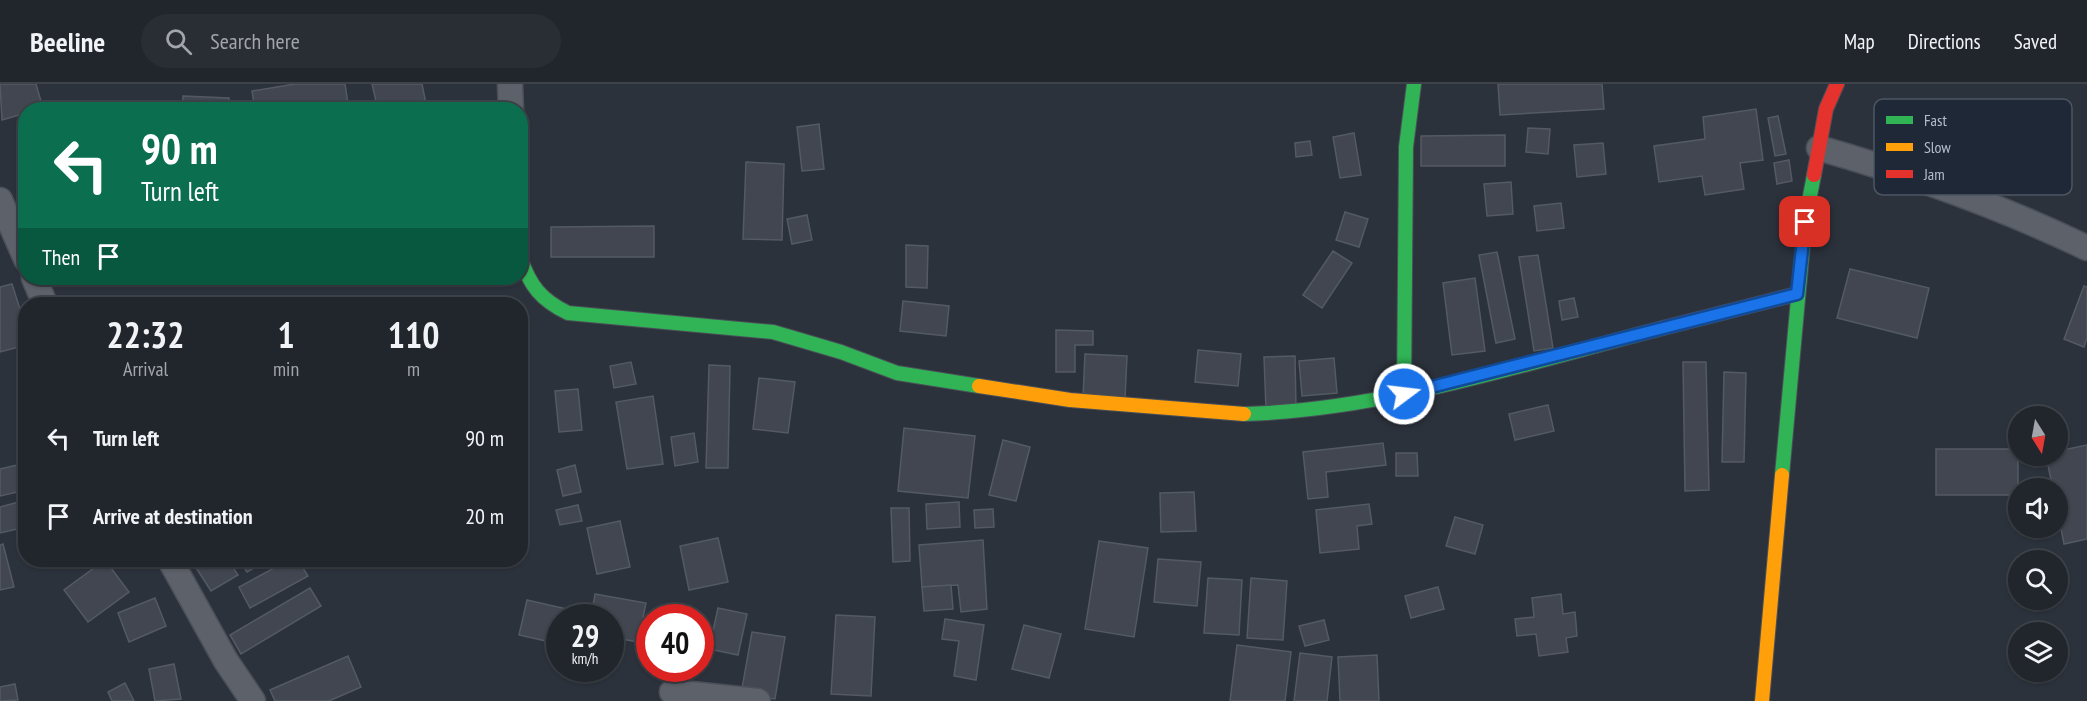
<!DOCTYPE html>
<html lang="en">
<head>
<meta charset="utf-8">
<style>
	body { margin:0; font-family:"PT Sans Narrow",sans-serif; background:#292e35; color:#f1f3f6; height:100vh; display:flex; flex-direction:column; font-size:22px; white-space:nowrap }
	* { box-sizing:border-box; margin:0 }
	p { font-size:20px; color:#a2a5aa }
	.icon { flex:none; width:33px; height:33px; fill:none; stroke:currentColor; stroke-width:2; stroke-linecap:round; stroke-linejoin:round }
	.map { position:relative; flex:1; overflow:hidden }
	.panel { position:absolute; left:18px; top:213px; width:510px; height:270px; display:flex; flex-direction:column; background:#21262d; border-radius:24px; box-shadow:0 2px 4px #0004,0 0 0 2px #3e4349 }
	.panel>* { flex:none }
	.banner { position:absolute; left:18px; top:18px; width:510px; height:183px; border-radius:24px; box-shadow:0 2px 4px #0004,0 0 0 2px #3e4349; background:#0b6e4f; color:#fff; overflow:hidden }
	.needle { width:39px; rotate:169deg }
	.buttons { position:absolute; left:2008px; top:322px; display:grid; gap:12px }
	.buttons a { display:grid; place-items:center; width:60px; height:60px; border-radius:50%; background:#21262d; box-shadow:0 2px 4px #0004,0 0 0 2px #3e4349; font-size:30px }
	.speed { position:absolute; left:546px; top:520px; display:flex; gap:12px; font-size:30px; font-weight:700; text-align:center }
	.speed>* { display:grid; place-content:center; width:78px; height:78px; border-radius:50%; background:#21262d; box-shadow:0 2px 4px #0004,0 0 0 2px #3e4349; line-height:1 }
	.speed small { font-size:15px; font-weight:400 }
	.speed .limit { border:9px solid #d22; background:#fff; color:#111 }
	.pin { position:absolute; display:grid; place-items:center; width:51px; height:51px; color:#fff; margin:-26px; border-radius:12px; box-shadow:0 3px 9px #0006 }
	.me { position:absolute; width:66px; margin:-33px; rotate:75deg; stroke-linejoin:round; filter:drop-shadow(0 0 4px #0008) }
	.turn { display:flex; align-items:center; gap:21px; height:126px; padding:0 24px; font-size:27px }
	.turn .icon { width:78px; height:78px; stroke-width:2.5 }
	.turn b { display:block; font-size:42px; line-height:51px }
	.then { display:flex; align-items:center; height:57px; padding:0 24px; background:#0003; gap:12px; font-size:22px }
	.eta { display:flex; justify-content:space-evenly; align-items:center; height:102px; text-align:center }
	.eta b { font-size:36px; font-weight:700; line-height:42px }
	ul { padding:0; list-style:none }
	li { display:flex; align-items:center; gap:18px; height:78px; padding:0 24px }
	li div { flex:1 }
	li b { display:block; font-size:22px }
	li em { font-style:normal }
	header { display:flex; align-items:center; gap:36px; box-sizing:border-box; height:84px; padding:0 30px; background:#21262d; border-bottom:2px solid #3e4349 }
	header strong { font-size:28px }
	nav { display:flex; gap:33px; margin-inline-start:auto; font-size:21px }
	.search { width:420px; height:54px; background:#292e35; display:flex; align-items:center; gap:15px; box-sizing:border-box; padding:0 21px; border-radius:33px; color:#a2a5aa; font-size:22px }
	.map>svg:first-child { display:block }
</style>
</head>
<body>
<header>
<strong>Beeline</strong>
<div class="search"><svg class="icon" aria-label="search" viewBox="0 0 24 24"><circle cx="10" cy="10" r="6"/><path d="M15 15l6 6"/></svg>Search here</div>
<nav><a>Map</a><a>Directions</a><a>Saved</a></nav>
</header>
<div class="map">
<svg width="2087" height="617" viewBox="0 0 2087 617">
	<rect width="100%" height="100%" fill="#2c323c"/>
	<g fill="#414650" stroke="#545a63" stroke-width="1.5">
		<path d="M0 0H36L43 24 26 26V29L2 36Z"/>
		<path d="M295 0H345L349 26H255L252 7Z"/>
		<path d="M372 0H422L427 25 378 26Z"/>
		<path d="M1498 0H1602L1604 25 1500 31Z"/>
		<path d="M183 12 229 14 228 26H183Z"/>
		<path d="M1756 25 1763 76 1740 79 1744 105 1705 111 1702 92 1659 98 1654 62 1705 55 1703 33Z"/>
		<path d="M1778 32 1786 70 1775 72 1768 34Z"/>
		<path d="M819 40 824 85 802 87 797 43Z"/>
		<path d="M1528 44 1550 45 1548 70 1526 68Z"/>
		<path d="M1354 49 1361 91 1340 94 1333 53Z"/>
		<path d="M1505 51V82H1421V52Z"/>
		<path d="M1310 57 1312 71 1296 73 1295 59Z"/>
		<path d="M1603 59 1606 90 1577 93 1574 61Z"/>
		<path d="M1789 76 1792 97 1777 100 1774 79Z"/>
		<path d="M746 78 784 80 782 156 743 155Z"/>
		<path d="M1511 98 1513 130 1487 132 1484 100Z"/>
		<path d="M1561 119 1564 144 1537 147 1534 122Z"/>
		<path d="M1345 128 1368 135 1359 163 1336 156Z"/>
		<path d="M807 131 812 156 792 160 787 135Z"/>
		<path d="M654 142V173H551V143Z"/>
		<path d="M906 161 928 162 927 204 906 203Z"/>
		<path d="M1333 167 1352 179 1322 224 1303 211Z"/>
		<path d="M1497 168 1515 255 1496 259 1479 171Z"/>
		<path d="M1538 171 1553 264 1534 267 1519 173Z"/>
		<path d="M1850 185 1929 204 1917 254 1837 234Z"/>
		<path d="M1475 194 1485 267 1452 271 1443 199Z"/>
		<path d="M12 200 26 244V261L0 268V203Z"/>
		<path d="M2084 202 2087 203V254L2084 263 2064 255Z"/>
		<path d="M1574 214 1578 233 1562 236 1559 217Z"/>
		<path d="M903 217 949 222 946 252 900 247Z"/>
		<path d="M1056 246 1093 247V261H1075V288H1056Z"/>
		<path d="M1198 266 1241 270 1238 302 1195 298Z"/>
		<path d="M1085 270 1127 272 1125 315 1083 313Z"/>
		<path d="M1295 272 1296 324 1266 325 1264 273Z"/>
		<path d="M1334 274 1337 309 1302 312 1299 277Z"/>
		<path d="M631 278 636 300 614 304 610 282Z"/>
		<path d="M1683 278H1706L1709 406 1685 407Z"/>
		<path d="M709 281 730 282 728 384H706Z"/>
		<path d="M1724 288 1746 289 1744 378H1722Z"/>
		<path d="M759 294 795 298 788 349 753 345Z"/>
		<path d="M578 305 582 346 559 348 555 307Z"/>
		<path d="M653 312 663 380 627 385 616 318Z"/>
		<path d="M1548 321 1554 347 1515 356 1509 330Z"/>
		<path d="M904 344 975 352 968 414 898 407Z"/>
		<path d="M694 349 698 378 675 382 671 353Z"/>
		<path d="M1003 356 1030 363 1016 417 989 411Z"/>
		<path d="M1383 359 1386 381 1326 388 1328 413 1308 415 1303 368Z"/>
		<path d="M2087 361V455L2064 460 2058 429V405H2053L2046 372H2058V367Z"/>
		<rect x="1936" y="365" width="82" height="46"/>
		<path d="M1396 369H1417L1418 392H1396Z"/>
		<path d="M26 379V406L0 412V385Z"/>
		<path d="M575 381 581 408 563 412 557 386Z"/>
		<path d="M1194 408 1196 447 1161 448 1160 409Z"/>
		<path d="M26 416V443L0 449V423Z"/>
		<path d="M959 418 960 443 927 445 926 420Z"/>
		<path d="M1369 420 1372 440 1357 442 1359 465 1320 469 1316 426Z"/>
		<path d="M578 421 582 437 560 441 556 426Z"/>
		<path d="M891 424H909L910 477 893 478Z"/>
		<path d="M993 425 994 443 975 444 974 426Z"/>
		<path d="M1455 433 1483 441 1475 470 1446 462Z"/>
		<path d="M620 437 630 483 597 490 587 444Z"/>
		<path d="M718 454 728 498 689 506 680 462Z"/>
		<path d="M983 456 987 525 961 528 958 501 922 503 919 461Z"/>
		<path d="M1099 457 1148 464 1134 553 1085 545Z"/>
		<path d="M3 460 14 503 0 506V461Z"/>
		<path d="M1158 475 1201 478 1197 522 1154 518Z"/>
		<path d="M105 476 129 508 88 538 64 506Z"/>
		<path d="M191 476H228L238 491 211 507Z"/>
		<path d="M239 476H268L247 488Z"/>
		<path d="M289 476H298L308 492 250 524 239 503Z"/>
		<path d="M1208 494 1242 496 1239 551 1204 549Z"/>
		<path d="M1251 494 1287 497 1283 556 1247 554Z"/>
		<path d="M951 501 953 525 924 527 922 503Z"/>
		<path d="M1438 503 1444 525 1411 534 1405 512Z"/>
		<path d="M310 504 321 522 241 570 230 551Z"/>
		<path d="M595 510 646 519 638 558 610 553V534H591Z"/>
		<path d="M1561 510 1563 530 1575 528 1577 552 1566 554 1568 568 1539 572 1536 550 1517 552 1515 535 1534 533 1532 514Z"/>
		<path d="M155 514 166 542 129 558 118 529Z"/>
		<path d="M527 516 580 528 578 534H560V544L549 542 546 557 519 551Z"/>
		<path d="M718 524 747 530 738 571 709 565Z"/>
		<path d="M836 531 875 533 871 612 831 610Z"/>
		<path d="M945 535 984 541 976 596 954 592 959 557 942 555Z"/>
		<path d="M1324 536 1329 556 1305 562 1299 542Z"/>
		<path d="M1024 541 1061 550 1049 594 1012 585Z"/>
		<path d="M752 548 785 553 775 615 741 610Z"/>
		<path d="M1237 561 1291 568 1285 617H1230Z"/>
		<path d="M1300 569 1332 573 1327 617H1294Z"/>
		<path d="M1377 571 1379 617H1340L1338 573Z"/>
		<path d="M348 572 361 603 329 617H275L270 606Z"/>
		<path d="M174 580 181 615 155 617 149 585Z"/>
		<path d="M125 599 134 617H112L108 608Z"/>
		<path d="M15 600 18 616 0 617V603Z"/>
	</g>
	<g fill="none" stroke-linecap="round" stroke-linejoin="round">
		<defs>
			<g id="street">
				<path d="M510 0 511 26"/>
				<path d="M1819 64C1913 91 1998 121 2087 164"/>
				<path d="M0 116 26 175"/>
				<path d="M34 194 45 220"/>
				<path d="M170 476 226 577 253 617"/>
				<path d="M672 608 758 617"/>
			</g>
			<g id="fast">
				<path d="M520 173C530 202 541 216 568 229L773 248 841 268 897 289 979 302"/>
				<path d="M1404 310 1406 63 1414 0"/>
				<path d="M1244 330C1386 326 1526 279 1663 244"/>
				<path d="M1782 391 1805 138 1814 91"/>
			</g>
			<g id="slow">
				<path d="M979 302 1070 316 1244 330"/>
				<path d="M1762 617 1782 391"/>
			</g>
			<g id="jam">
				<path d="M1814 91 1826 25 1837 0"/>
				<path d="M1663 244 1797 210"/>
			</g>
		</defs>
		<use href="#street" stroke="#4a4f58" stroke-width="27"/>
		<use href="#fast" stroke="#4a4f58" stroke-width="16"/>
		<use href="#slow" stroke="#4a4f58" stroke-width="16"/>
		<use href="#jam" stroke="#4a4f58" stroke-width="16"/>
		<use href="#street" stroke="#5d6169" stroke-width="24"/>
		<use href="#fast" stroke="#30b455" stroke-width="14"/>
		<use href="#slow" stroke="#ff9f0a" stroke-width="14"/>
		<use href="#jam" stroke="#e5322d" stroke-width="14"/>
	</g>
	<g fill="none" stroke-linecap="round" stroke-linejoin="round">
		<defs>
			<path id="route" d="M1404 310 1797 210 1805 138"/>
		</defs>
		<use href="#route" stroke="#114b97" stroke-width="15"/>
		<use href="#route" stroke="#1a73e8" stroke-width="10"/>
	</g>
	<rect x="1874" y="15" width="198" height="96" rx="9" fill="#1f2837" stroke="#4d5563" stroke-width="1.5"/>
	<rect x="1886" y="32" width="27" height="8" fill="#30b455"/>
	<rect x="1886" y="59" width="27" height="8" fill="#ff9f0a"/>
	<rect x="1886" y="86" width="27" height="8" fill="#e5322d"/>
	<g font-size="16" fill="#b7becb">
		<text x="1924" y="42">Fast</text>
		<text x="1924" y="69">Slow</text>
		<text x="1924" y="96">Jam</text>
	</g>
</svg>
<div class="buttons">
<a><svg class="needle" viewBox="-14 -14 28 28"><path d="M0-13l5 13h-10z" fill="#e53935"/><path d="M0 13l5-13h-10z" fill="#a2a5aa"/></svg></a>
<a><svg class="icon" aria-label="sound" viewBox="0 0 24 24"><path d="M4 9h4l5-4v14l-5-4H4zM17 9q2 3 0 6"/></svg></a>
<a><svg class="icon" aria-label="search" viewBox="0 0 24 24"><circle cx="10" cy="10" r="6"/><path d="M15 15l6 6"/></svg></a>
<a><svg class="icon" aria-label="layers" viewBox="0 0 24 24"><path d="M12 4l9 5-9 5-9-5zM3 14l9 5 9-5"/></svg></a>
</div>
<div class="speed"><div>29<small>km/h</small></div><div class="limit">40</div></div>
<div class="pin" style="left:1805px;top:138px;background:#d93025"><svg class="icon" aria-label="arrive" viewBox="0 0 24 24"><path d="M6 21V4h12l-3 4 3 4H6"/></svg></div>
<svg class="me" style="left:1404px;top:310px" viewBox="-20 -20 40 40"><circle r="17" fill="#1a73e8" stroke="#fff" stroke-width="3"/><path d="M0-11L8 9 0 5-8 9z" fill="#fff"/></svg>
<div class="banner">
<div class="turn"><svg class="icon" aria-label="left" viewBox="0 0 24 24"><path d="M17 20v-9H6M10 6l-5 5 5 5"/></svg><div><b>90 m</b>Turn left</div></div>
<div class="then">Then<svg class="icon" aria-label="arrive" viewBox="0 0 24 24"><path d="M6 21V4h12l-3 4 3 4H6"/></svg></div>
</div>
<section class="panel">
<div class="eta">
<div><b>22:32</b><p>Arrival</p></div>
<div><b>1</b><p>min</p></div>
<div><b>110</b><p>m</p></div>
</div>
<ul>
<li><svg class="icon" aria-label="left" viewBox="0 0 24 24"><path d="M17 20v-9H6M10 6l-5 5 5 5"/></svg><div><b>Turn left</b></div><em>90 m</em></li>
<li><svg class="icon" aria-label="arrive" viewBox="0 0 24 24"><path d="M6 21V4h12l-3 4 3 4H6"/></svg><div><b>Arrive at destination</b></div><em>20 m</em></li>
</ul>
</section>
</div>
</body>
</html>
